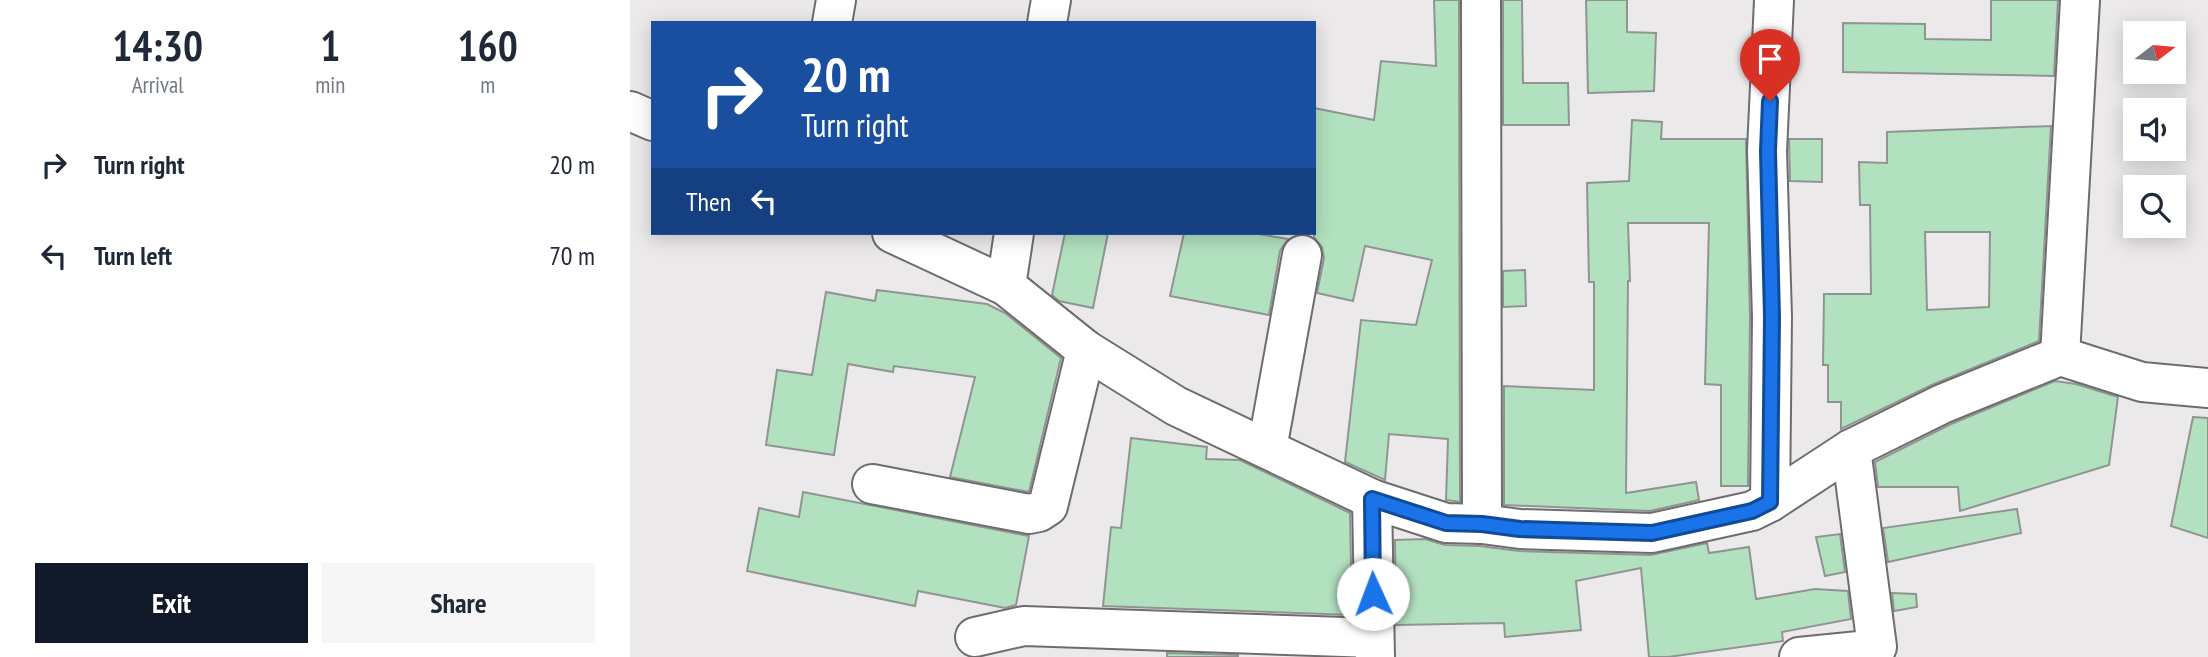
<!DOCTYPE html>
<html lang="en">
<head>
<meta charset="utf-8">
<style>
	body { margin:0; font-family:"PT Sans Narrow",sans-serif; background:#f6f6f7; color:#1f2937; height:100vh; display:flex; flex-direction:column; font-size:26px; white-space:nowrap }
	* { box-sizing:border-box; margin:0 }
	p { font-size:23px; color:#747a83 }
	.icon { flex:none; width:38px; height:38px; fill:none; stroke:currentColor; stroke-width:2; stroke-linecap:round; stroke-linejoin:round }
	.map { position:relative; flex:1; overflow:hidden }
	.drawer { display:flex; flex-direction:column; background:#fff; width:630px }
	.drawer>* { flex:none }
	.top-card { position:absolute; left:21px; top:21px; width:665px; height:214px; border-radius:0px; box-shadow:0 4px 18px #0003; background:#1a4fa0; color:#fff; overflow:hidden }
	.needle { width:46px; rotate:74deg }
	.buttons { position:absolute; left:1493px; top:21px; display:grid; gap:14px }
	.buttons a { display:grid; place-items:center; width:63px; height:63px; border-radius:0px; background:#fff; box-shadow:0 4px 18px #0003; font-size:35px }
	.pin { position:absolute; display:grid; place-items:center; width:60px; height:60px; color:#fff; margin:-72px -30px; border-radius:50% 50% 50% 0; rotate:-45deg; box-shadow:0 0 7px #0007 }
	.pin .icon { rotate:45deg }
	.me { position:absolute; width:77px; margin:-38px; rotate:358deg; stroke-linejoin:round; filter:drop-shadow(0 0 5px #0008) }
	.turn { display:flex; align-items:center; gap:24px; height:147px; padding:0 35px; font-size:32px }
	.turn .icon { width:91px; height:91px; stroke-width:2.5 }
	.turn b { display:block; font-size:49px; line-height:60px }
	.then { display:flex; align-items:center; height:66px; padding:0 35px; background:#0003; gap:14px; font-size:26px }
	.eta { display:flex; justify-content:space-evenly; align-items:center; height:119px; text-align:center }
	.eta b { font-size:42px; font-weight:700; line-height:49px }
	.primary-button { display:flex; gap:14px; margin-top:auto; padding:14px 35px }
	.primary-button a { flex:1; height:80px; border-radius:0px; background:#111827; color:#fff; font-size:28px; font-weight:700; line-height:80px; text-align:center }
	.primary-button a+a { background:#f6f6f7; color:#1f2937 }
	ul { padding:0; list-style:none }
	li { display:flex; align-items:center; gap:21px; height:91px; padding:0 35px }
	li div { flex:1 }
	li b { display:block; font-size:26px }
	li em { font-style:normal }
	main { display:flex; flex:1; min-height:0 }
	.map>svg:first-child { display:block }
</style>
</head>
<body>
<main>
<section class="drawer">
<div class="eta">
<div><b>14:30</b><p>Arrival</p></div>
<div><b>1</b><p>min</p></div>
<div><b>160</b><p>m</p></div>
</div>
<ul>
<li><svg class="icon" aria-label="right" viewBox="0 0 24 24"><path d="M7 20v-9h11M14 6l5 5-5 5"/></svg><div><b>Turn right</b></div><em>20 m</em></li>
<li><svg class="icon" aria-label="left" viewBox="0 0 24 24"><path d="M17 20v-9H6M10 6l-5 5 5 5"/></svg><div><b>Turn left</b></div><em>70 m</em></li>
</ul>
<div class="primary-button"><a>Exit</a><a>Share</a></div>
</section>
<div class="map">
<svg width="1578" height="657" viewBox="0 0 1578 657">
	<rect width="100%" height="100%" fill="#ece9eb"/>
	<g fill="#b2e1bf" stroke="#919592" stroke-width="2" fill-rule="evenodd">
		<path d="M804 0H829L830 502 816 500 818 439 759 434 755 480 715 462 731 320 786 325 802 260 735 246 723 301 687 293 694 258 692 247 684 237V108L744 120 751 61 806 66Z"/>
		<path d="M873 0H892L893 83H938L939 125H873Z"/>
		<path d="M956 0H997V32L1026 33 1024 91 958 93Z"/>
		<path d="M1361 0H1428L1424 76 1213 72V23L1295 24V39L1361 40Z"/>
		<path d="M1002 120 1032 122 1031 139H1116L1120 317 1118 486H1091V385L1075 384 1079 223H998L1000 281H998L996 493 1066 482 1069 500 1020 511 874 505V386L964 390V282H959L957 183 999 181Z"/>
		<path d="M1421 126 1409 341 1304 384 1211 429V402H1198V365H1193L1194 294H1241L1240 205H1230L1229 162 1257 163V132ZM1295 232H1360L1359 307 1297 310Z"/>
		<path d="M1159 139H1192V182L1160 181Z"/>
		<path d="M435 233H478L463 308 429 301 422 295Z"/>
		<path d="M554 233H623L658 239 650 251 639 315 540 296Z"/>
		<path d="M895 270 896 306 873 307V271Z"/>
		<path d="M247 290 357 304 375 313 431 358 399 492 320 477 345 377 264 366 263 372 218 364 204 455 136 445 147 370 182 375 196 292 245 301Z"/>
		<path d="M1425 381 1446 384 1488 397 1479 465 1330 511 1328 487H1248L1245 462 1321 424Z"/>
		<path d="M1563 417 1578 418V538L1541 526Z"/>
		<path d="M501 438 577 447 576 459 610 460 720 513 722 615 473 606 481 527 491 528Z"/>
		<path d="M173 492 399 536 386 605 375 608 288 591 285 606 117 571 129 508 169 517Z"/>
		<path d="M1387 509 1391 533 1258 562 1253 528Z"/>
		<path d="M1210 534 1215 572 1195 576 1186 537Z"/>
		<path d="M795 539 815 545 850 546 889 551 1021 555 1077 543 1079 553 1119 547 1126 599 1185 589 1218 591 1221 619 1152 632 1153 641 1038 657H1019L1011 568 946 581 951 630 875 637 874 623 766 625 765 540Z"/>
		<path d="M1262 593 1286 594 1287 607 1264 611Z"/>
		<path d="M537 653 608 655V657H537Z"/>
	</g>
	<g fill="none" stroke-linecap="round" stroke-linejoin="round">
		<defs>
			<g id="minor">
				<path d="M851 0 852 524"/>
				<path d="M202 23 206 0"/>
				<path d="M417 23 421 0"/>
				<path d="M0 111 23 121"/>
				<path d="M262 233 376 286 456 350 546 406 742 499 816 523 852 524 890 529 1022 533 1122 511 1140 502 1221 449 1312 404 1430 356 1512 382 1578 388"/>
				<path d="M376 286 384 233"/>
				<path d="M1430 356 1450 0"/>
				<path d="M637 449 672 255"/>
				<path d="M242 484 399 514 409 512 418 506 456 350"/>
				<path d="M742 499 745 657"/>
				<path d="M1140 502 1142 317 1137 151 1144 0"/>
				<path d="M345 637 394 626 744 638"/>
				<path d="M1169 657 1239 650 1247 647 1221 449"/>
			</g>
		</defs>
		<use href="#minor" stroke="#6f6c6e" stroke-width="42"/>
		<use href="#minor" stroke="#fff" stroke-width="38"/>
	</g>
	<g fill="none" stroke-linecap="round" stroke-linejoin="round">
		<defs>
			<path id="route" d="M743 594 742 499 816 523 852 524 890 529 1022 533 1122 511 1140 502 1142 317 1138 151 1140 101"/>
		</defs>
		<use href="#route" stroke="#114b97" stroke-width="18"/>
		<use href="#route" stroke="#1a73e8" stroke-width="12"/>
	</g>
</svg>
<div class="buttons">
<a><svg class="needle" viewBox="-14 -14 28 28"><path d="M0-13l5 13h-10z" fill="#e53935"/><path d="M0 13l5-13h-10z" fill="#747a83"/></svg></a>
<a><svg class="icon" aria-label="sound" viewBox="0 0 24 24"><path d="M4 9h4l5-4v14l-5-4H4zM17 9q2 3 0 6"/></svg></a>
<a><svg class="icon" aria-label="search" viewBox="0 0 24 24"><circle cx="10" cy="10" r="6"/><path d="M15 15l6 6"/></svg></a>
</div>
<div class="pin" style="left:1140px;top:101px;background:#d93025"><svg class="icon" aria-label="arrive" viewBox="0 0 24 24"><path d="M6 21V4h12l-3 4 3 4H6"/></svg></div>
<svg class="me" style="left:743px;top:594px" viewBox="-20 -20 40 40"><circle r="19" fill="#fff"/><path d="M0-13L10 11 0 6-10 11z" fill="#1a73e8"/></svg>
<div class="top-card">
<div class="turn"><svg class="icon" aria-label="right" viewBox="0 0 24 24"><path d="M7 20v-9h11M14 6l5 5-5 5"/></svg><div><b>20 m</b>Turn right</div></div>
<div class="then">Then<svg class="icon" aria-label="left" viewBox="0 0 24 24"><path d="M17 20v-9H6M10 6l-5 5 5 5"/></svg></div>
</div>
</div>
</main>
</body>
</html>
